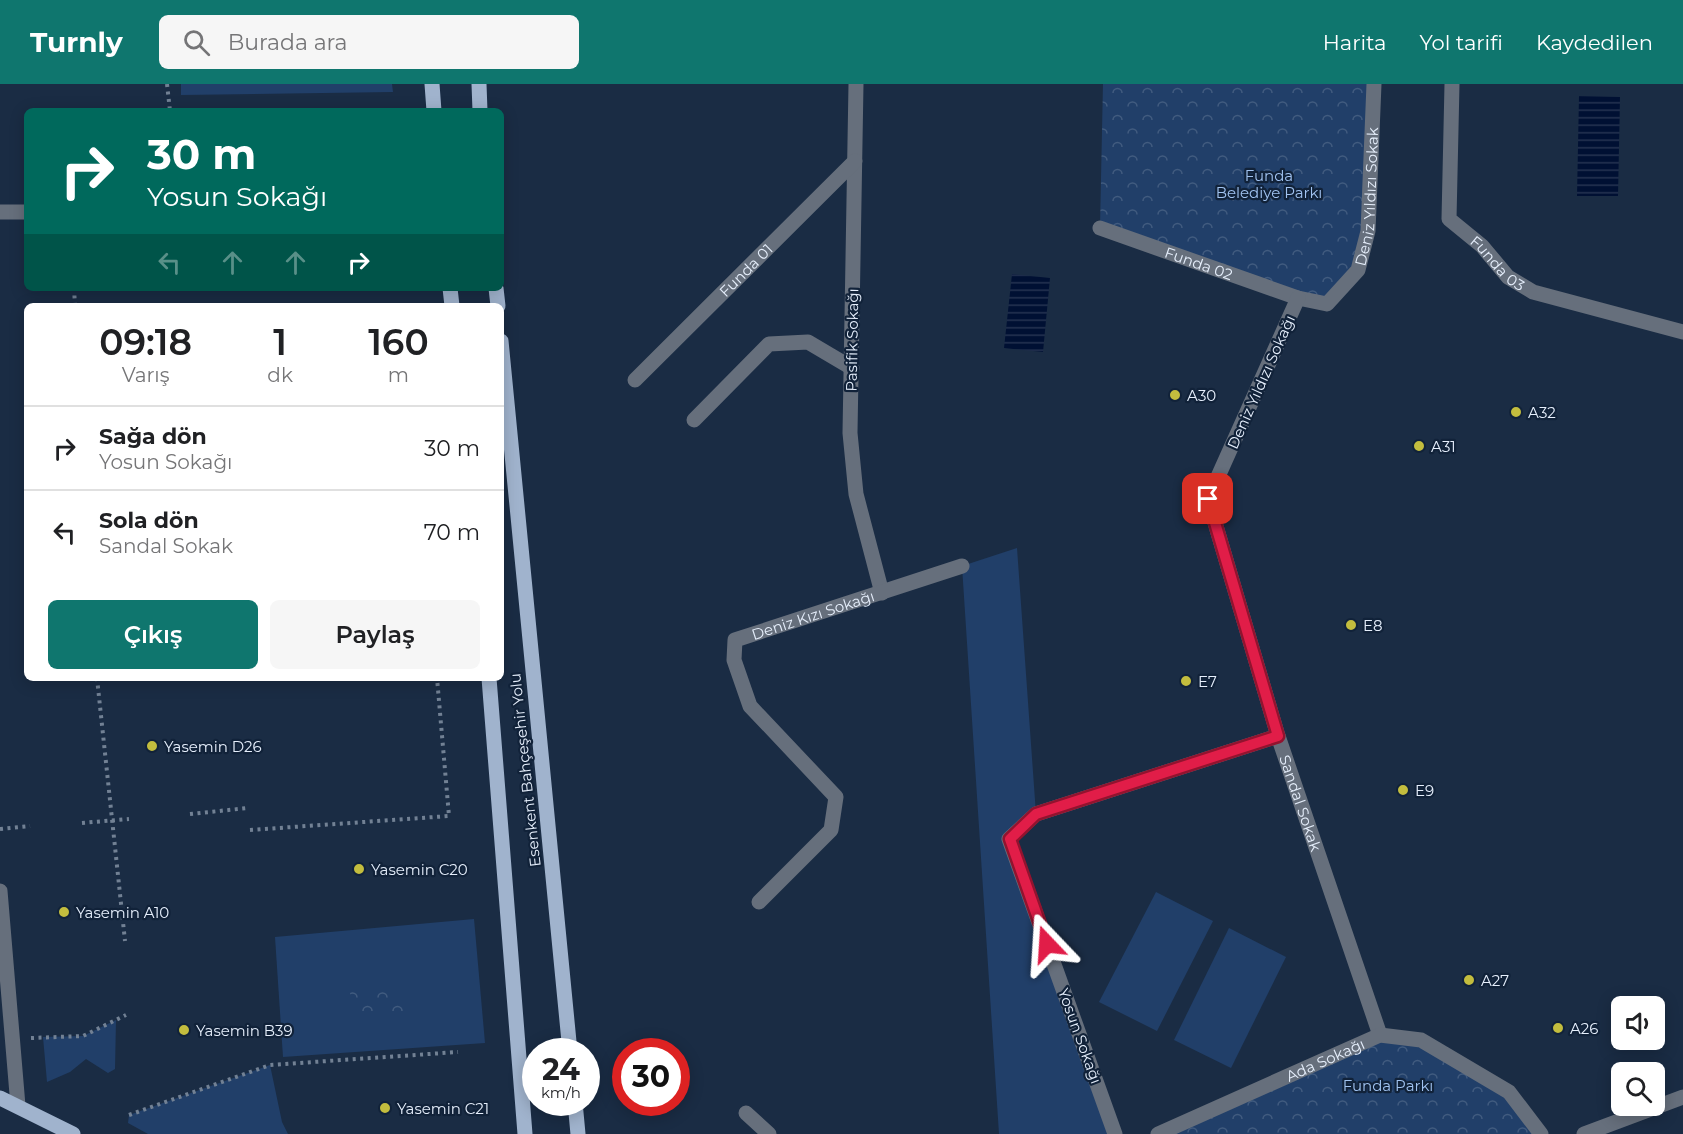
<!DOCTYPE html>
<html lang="tr">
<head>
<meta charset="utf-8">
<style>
	body { margin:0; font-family:Montserrat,sans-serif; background:#f6f6f6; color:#202124; height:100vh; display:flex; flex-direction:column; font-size:22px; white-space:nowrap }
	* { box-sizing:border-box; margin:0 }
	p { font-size:20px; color:#757577 }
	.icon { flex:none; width:33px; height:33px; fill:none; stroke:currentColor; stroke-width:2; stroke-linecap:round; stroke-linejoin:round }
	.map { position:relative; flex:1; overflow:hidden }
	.panel { position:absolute; left:24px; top:219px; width:480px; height:378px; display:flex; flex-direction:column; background:#fff; border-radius:9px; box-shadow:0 3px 15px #0003 }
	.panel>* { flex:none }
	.top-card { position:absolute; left:24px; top:24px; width:480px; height:183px; border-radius:9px; box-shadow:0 3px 15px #0003; background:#00695c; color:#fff; overflow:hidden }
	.buttons { position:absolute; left:1611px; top:912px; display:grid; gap:12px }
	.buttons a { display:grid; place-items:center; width:54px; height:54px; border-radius:9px; background:#fff; box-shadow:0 3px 15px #0003; font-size:30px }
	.speed { position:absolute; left:522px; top:954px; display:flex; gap:12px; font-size:30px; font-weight:700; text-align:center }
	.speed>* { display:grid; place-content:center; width:78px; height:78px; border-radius:50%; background:#fff; box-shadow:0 3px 15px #0003; line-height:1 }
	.speed small { font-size:15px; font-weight:400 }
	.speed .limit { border:9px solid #d22; background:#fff; color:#111 }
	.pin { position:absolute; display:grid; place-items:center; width:51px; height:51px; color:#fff; margin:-26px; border-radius:12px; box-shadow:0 3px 9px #0006 }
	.me { position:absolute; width:66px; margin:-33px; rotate:340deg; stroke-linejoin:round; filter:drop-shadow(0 0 4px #0008) }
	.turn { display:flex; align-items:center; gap:21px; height:126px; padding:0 24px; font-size:27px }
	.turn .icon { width:78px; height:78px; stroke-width:2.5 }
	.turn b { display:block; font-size:42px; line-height:51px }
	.lanes { display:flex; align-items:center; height:57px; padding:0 24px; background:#0003; justify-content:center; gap:30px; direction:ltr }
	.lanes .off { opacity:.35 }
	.eta { display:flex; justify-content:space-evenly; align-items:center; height:102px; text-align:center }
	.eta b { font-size:36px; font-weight:600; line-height:42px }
	.button { display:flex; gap:12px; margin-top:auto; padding:12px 24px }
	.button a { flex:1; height:69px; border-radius:9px; background:#0f766e; color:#fff; font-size:24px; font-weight:600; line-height:69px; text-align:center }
	.button a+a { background:#f6f6f6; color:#202124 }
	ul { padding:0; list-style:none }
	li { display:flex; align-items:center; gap:18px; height:84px; padding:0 24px; border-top:2px solid #e0e0e0 }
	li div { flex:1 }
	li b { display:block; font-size:22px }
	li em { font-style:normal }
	header { display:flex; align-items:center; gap:36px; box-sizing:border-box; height:84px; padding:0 30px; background:#0f766e; color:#fff }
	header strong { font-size:28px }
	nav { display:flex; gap:33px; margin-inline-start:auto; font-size:21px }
	.search { width:420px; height:54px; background:#f6f6f6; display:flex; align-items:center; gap:15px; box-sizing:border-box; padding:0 21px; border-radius:9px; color:#757577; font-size:22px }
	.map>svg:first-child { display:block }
</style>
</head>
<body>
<header>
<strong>Turnly</strong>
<div class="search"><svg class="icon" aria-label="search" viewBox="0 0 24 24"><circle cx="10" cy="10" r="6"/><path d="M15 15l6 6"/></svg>Burada ara</div>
<nav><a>Harita</a><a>Yol tarifi</a><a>Kaydedilen</a></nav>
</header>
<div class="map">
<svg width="1683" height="1050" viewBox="0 0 1683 1050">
	<defs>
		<pattern id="park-crowns" width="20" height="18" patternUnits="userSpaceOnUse" patternTransform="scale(1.5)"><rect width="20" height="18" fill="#213f69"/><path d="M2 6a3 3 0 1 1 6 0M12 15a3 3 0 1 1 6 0" fill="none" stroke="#415b7f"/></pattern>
		<pattern id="water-rules" width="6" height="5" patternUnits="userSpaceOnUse" patternTransform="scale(1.5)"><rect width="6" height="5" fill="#001033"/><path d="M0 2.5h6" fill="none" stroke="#253351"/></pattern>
	</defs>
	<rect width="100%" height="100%" fill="#1a2c44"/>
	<g fill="#213f69">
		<path d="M181 0H392L393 8 181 11Z"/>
		<path d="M1017 464 1036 730 1010 755 1115 1050H999L962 482Z"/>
		<path d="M1156 808 1213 837 1157 947 1099 918Z"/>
		<path d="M474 835 485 959 283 973 275 853Z"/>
		<path d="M1229 844 1286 873 1231 984 1174 956Z"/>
		<path d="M116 936 115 985 108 989 86 975 70 988 47 998 43 953 83 952Z"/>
		<path d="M270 981 282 1038 288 1050H148L128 1039 129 1031Z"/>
	</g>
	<g fill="url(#park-crowns)">
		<path d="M1103 0H1374L1358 186 1327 220 1100 144Z"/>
		<path d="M406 903 407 933 351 935 350 905Z"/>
		<path d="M1380 951 1421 956 1509 1008 1541 1050H1158Z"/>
	</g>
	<g fill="url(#water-rules)">
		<path d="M1579 12 1620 13 1618 112H1577Z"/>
		<path d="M1012 190 1050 194 1043 268 1004 264Z"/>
	</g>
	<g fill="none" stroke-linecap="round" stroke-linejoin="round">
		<g stroke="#728194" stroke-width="4" stroke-dasharray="3 4.5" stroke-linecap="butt">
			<path d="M167 0 170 27"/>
			<path d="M74 204 75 222"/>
			<path d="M97 594 125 857"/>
			<path d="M190 730 248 724"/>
			<path d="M82 739 129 735"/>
			<path d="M0 745 30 742"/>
			<path d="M250 746 449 732 437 594"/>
			<path d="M31 954 83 952 126 931"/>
			<path d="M129 1031 270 981 458 968"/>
		</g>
		<g stroke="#666f7c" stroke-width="15">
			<path d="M856 0 850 349 856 410 882 509"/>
			<path id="s1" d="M1452 0 1449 135 1482 162 1508 193 1533 208 1683 248"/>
			<path d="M0 128H27"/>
			<path id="s2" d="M1100 144 1298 214 1327 220 1358 186 1368 147 1374 0"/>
			<path id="s3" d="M1298 214 1208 415 1278 652 1380 951"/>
			<path id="s4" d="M635 296 855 77"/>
			<path d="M694 336 769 260 808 258 852 284"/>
			<path d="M0 807 18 1022"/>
			<path id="s5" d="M759 818 831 746 836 713 750 622 734 576 735 556 962 482"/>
			<path d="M746 1029 769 1050"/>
			<path d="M1115 1050 1009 755 1036 730 1278 652"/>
			<path id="s6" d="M1158 1050 1380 951 1421 956 1509 1008 1541 1050"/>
			<path d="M1584 1050 1683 1013"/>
		</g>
		<g stroke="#a0b3cd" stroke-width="15">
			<path d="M432 0 434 27"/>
			<path d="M479 0 480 27"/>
			<path d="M450 204 452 222"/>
			<path d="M496 204 498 222"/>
			<path d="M501 257 570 968"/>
			<path d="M489 594 525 1050"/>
			<path d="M0 1014 73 1050"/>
			<path d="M575 1018 578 1050"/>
		</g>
	</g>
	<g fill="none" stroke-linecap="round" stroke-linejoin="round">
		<defs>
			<path id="route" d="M1047 860 1010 755 1036 730 1278 652 1208 415"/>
		</defs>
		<use href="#route" stroke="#92132f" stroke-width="15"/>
		<use href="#route" stroke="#e11d48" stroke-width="10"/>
	</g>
	<g fill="#c3bd3e" stroke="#112239" stroke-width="2">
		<circle cx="1175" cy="311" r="6"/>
		<circle cx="1516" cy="328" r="6"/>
		<circle cx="1419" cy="362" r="6"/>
		<circle cx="1351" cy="541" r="6"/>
		<circle cx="1186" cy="597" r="6"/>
		<circle cx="152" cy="662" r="6"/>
		<circle cx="1403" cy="706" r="6"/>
		<circle cx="359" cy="785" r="6"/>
		<circle cx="64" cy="828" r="6"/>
		<circle cx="1469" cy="896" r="6"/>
		<circle cx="1558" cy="944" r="6"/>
		<circle cx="184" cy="946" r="6"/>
		<circle cx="385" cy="1024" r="6"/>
	</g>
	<g text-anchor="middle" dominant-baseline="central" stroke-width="4.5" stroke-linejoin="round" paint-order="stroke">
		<g font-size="15" fill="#a1c3f1" stroke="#112239">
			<text x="1269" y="91">Funda<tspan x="1269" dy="17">Belediye Parkı</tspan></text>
			<text x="1388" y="1001">Funda Parkı</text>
		</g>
		<g font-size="15" fill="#e6effc" stroke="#112239">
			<text stroke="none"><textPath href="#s2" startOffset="360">Deniz Yıldızı Sokak</textPath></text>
			<text stroke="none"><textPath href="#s1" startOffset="201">Funda 03</textPath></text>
			<text stroke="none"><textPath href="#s2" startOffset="105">Funda 02</textPath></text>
			<text stroke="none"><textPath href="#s4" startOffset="156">Funda 01</textPath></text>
			<text transform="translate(852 256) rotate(-89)">Pasifik Sokağı</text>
			<text transform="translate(1261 298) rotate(-66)">Deniz Yıldızı Sokağı</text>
			<text stroke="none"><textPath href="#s5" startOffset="411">Deniz Kızı Sokağı</textPath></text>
			<text transform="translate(525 686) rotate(-96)">Esenkent Bahçeşehir Yolu</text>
			<text stroke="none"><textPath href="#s3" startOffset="538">Sandal Sokak</textPath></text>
			<text transform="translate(1080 952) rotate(70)">Yosun Sokağı</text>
			<text stroke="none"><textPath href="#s6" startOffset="183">Ada Sokağı</textPath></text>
		</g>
		<g font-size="15" fill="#e6effc" stroke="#112239" text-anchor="start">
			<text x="1187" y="311">A30</text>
			<text x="1528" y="328">A32</text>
			<text x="1431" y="362">A31</text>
			<text x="1363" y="541">E8</text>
			<text x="1198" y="597">E7</text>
			<text x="164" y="662">Yasemin D26</text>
			<text x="1415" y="706">E9</text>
			<text x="371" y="785">Yasemin C20</text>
			<text x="76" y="828">Yasemin A10</text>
			<text x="1481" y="896">A27</text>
			<text x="1570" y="944">A26</text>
			<text x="196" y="946">Yasemin B39</text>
			<text x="397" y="1024">Yasemin C21</text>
		</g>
	</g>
</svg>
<div class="buttons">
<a><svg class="icon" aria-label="sound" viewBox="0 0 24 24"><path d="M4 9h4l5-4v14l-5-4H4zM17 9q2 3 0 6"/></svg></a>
<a><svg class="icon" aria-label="search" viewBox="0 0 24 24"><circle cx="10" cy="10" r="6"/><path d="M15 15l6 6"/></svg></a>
</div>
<div class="speed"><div>24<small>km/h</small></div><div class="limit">30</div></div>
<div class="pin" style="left:1208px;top:415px;background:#d93025"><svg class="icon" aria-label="arrive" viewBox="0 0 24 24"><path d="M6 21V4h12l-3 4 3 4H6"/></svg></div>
<svg class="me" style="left:1047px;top:860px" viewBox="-20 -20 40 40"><path d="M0-17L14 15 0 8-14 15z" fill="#e11d48" stroke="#fff" stroke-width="4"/></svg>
<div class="top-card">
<div class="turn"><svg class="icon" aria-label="right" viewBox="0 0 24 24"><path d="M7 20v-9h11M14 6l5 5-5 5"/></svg><div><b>30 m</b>Yosun Sokağı</div></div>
<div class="lanes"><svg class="icon off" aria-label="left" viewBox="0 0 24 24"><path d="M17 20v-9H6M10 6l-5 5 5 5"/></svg><svg class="icon off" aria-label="ahead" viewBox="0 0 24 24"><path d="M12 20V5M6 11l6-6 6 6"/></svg><svg class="icon off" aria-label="ahead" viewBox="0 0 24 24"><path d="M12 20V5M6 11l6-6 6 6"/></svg><svg class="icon" aria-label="right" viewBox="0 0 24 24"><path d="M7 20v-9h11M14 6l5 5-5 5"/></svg></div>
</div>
<section class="panel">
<div class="eta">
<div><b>09:18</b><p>Varış</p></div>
<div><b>1</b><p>dk</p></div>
<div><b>160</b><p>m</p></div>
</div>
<ul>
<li><svg class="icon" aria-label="right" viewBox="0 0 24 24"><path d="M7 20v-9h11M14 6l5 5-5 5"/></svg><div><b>Sağa dön</b><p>Yosun Sokağı</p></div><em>30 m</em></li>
<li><svg class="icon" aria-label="left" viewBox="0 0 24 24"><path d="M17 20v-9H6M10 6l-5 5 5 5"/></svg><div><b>Sola dön</b><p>Sandal Sokak</p></div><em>70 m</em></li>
</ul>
<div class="button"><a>Çıkış</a><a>Paylaş</a></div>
</section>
</div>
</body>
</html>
